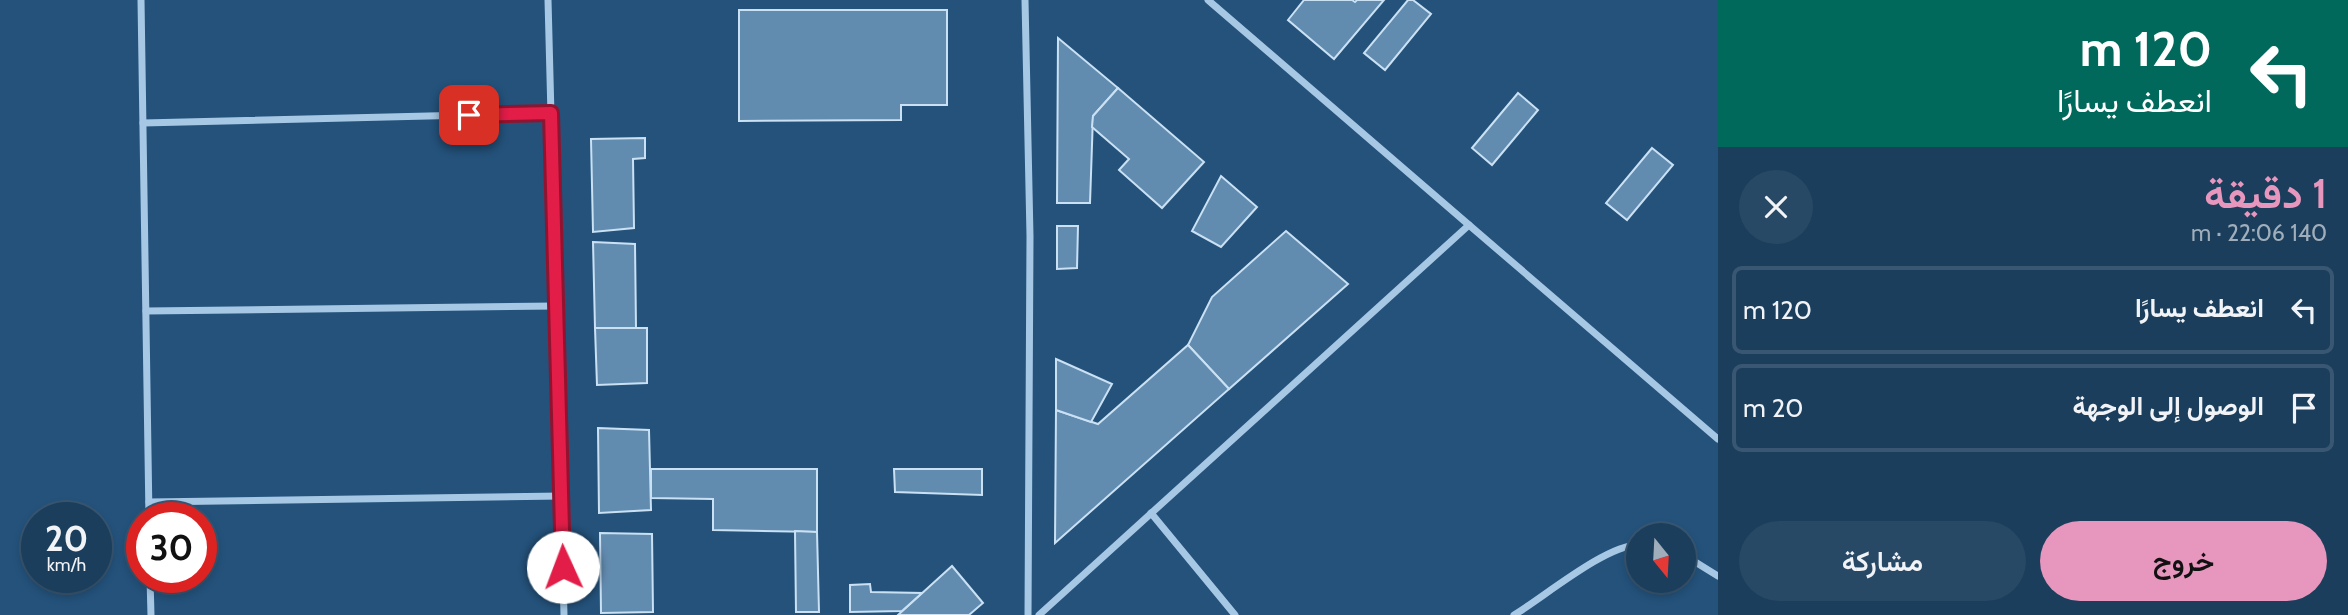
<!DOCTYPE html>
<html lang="ar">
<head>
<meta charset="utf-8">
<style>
	body { margin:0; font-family:Cabin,Vazirmatn,sans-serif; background:#284965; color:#f1f3f6; direction:rtl; height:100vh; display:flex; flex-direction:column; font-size:26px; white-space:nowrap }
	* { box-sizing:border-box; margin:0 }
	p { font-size:23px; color:#a0aebb }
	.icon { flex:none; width:38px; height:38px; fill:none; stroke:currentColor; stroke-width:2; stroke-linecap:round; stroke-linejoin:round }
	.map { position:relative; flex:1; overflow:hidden; direction:ltr }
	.panel { display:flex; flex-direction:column; background:#1b3e5c; width:630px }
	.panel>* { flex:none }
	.top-card { background:#00695c; color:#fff; overflow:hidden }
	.needle { width:46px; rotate:162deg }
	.fabs { position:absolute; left:1626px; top:523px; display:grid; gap:14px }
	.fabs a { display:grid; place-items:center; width:70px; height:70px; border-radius:50%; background:#1b3e5c; box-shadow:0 4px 10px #0003,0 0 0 2px #395772; font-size:35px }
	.speed { position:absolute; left:21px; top:502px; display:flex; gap:14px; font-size:35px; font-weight:700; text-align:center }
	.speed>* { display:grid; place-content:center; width:91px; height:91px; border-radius:50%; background:#1b3e5c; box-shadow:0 4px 10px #0003,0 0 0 2px #395772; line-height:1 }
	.speed small { font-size:18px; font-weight:400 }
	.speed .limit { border:10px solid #d22; background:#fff; color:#111 }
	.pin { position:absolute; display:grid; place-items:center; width:60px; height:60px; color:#fff; margin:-30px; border-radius:14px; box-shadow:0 4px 10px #0006 }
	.me { position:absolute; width:77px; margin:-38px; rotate:358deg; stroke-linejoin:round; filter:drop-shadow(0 0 5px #0008) }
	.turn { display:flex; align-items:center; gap:24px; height:147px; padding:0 21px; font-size:32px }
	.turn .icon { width:91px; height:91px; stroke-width:2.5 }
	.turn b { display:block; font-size:49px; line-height:60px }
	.round { display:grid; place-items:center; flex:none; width:74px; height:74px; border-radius:37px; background:#284965 }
	.overview { display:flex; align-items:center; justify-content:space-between; height:119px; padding:0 21px }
	h1 { font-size:42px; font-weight:600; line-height:52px; color:#e797bd }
	.action { display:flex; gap:14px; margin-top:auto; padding:14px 21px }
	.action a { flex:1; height:80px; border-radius:42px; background:#e797bd; color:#111; font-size:28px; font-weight:600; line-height:80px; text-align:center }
	.action a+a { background:#284965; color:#f1f3f6 }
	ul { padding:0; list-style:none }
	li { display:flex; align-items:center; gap:21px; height:88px; margin:0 14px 10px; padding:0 7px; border:4px solid #395772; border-radius:10px }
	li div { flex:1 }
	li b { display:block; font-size:26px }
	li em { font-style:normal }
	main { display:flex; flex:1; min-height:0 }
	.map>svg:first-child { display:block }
</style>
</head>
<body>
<main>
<section class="panel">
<div class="top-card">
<div class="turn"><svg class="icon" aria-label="left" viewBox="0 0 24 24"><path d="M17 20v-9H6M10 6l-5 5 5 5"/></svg><div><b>120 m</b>انعطف يسارًا</div></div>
</div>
<div class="overview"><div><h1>1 دقيقة</h1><p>140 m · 22:06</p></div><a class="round"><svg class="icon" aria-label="close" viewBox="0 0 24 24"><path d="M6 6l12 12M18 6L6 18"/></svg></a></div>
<ul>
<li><svg class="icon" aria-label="left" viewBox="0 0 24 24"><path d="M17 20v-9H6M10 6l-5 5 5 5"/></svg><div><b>انعطف يسارًا</b></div><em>120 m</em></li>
<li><svg class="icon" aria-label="arrive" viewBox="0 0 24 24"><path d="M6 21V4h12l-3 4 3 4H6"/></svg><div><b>الوصول إلى الوجهة</b></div><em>20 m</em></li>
</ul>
<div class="action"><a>خروج</a><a>مشاركة</a></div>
</section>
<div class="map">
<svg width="1718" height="615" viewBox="0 0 1718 615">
	<rect width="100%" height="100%" fill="#24527b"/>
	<g fill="#618baf" stroke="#cae1f4" stroke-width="2">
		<path d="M1304 0H1352L1355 2 1357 0H1384L1334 59 1288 20Z"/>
		<path d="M1408 0H1413L1431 14 1385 70 1364 53Z"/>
		<path d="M739 10H947V105H901V120L739 121Z"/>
		<path d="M1058 38 1118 88 1093 116 1090 203H1057Z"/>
		<path d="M1118 88 1204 162 1162 208 1119 170 1129 159 1092 127 1093 116Z"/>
		<path d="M1518 93 1538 110 1492 165 1472 148Z"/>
		<path d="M645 138V158L633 159 634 228 593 232 591 139Z"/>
		<path d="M1652 148 1673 165 1627 220 1606 203Z"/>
		<path d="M1221 176 1257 207 1221 247 1192 231Z"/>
		<path d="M1057 226H1078L1077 268 1057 269Z"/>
		<path d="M1286 231 1348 284 1229 389 1188 345 1212 297Z"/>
		<path d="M593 242 635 244 636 328H595Z"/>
		<path d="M595 328H647V383L597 385Z"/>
		<path d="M1188 345 1229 389 1055 543 1056 410 1098 424Z"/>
		<path d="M1056 359 1112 384 1091 422 1056 410Z"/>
		<path d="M598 428 649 430 651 510 599 513Z"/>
		<path d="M651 469H817V532L713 530V499L651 498Z"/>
		<path d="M894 469H982V495L895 492Z"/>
		<path d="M795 531 817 532 819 612H796Z"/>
		<path d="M600 533 652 534 653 612 601 613Z"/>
		<path d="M952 566 983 603 969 615H898Z"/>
		<path d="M870 584 871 592 922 593 902 611 850 612V585Z"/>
	</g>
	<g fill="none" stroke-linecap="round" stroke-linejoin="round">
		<g stroke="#a7c8e5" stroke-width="7">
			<path d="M141 0 149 518"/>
			<path d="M548 0 564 615"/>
			<path d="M1025 0 1030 236 1028 615"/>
			<path d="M1208 0 1469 225"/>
			<path d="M143 123 551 113"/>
			<path d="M146 311 556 306"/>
			<path d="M149 502 561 496"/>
			<path d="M1151 513 1235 615"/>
			<path d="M1684 555 1718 576"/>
			<path d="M150 578 151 615"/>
			<path d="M1039 615 1469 225 1718 439"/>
			<path d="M1514 615C1544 597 1606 545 1638 545"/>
		</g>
	</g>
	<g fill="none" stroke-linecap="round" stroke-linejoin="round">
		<defs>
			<path id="route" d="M469 115 551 113 563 567"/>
		</defs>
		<use href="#route" stroke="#92132f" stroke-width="18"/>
		<use href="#route" stroke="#e11d48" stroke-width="12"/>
	</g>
</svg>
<div class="fabs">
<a><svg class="needle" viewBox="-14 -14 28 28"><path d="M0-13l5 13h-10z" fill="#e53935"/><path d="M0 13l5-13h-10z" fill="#a0aebb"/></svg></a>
</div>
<div class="speed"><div>20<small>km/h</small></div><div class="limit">30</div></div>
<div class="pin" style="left:469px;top:115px;background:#d93025"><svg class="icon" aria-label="arrive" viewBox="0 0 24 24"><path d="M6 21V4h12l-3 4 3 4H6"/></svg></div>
<svg class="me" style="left:563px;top:567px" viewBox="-20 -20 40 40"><circle r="19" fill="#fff"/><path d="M0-13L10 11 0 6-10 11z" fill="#e11d48"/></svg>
</div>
</main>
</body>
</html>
